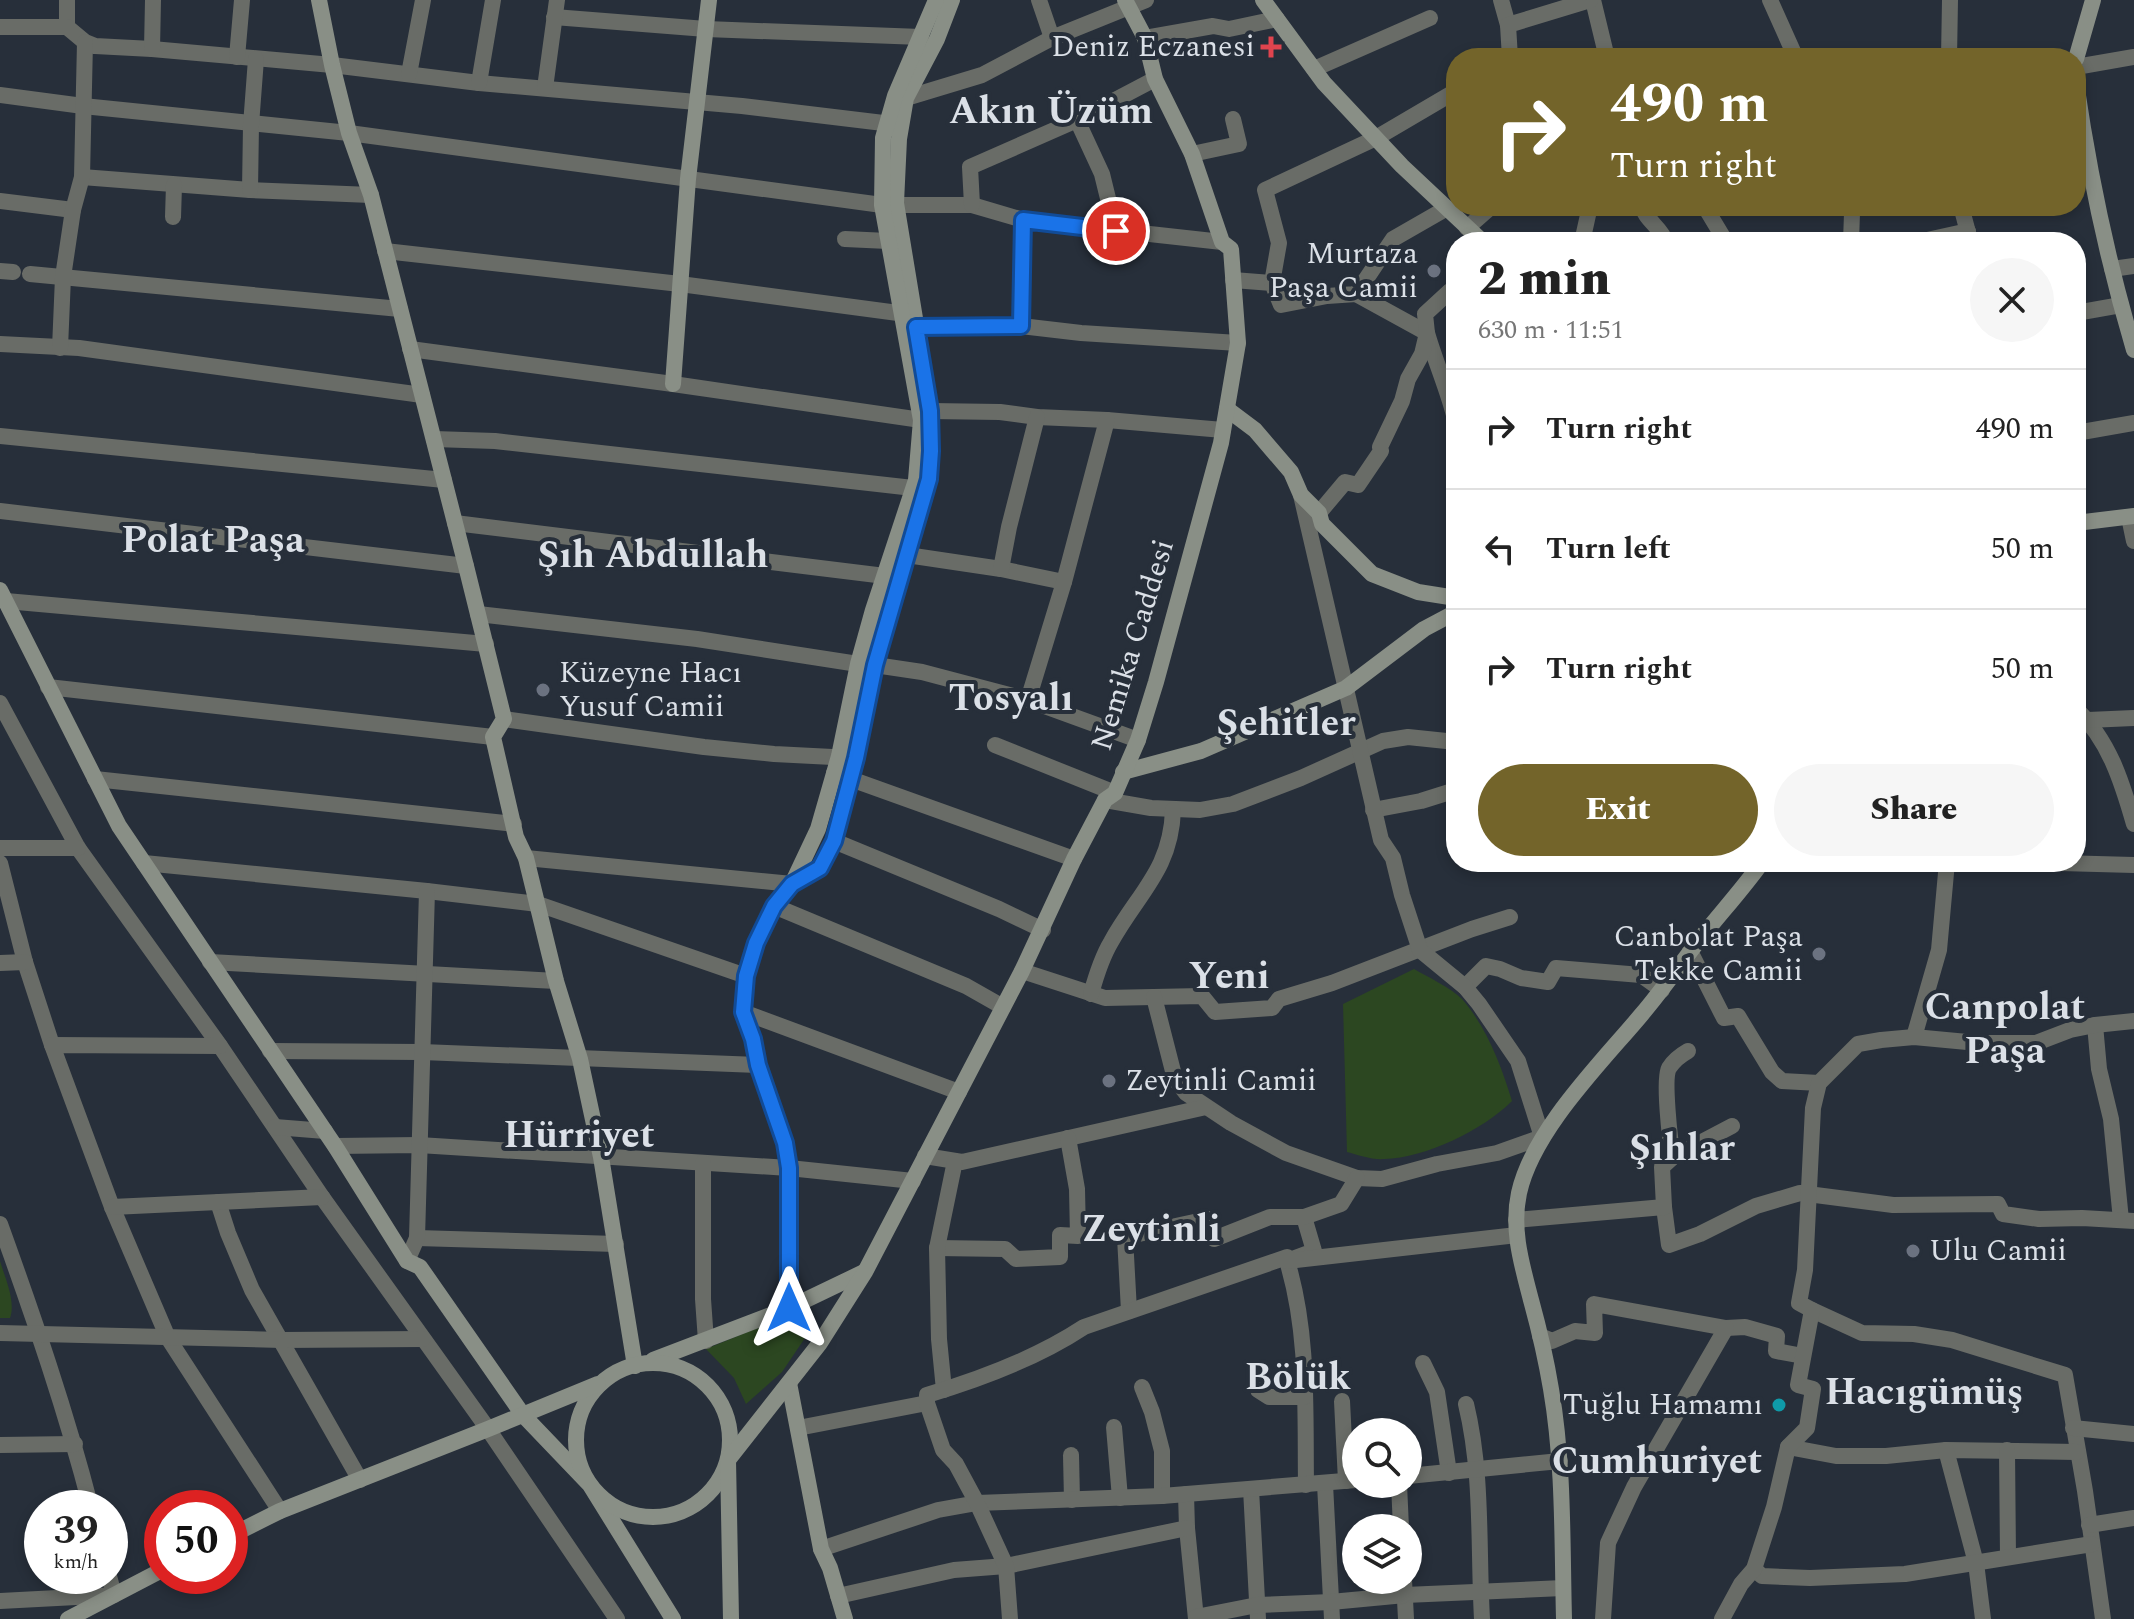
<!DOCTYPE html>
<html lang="en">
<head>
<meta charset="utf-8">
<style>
	body { margin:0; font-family:Spectral,serif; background:#f6f6f6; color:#222; height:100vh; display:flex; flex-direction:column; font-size:30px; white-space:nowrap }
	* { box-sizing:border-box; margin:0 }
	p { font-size:26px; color:#767676 }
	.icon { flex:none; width:44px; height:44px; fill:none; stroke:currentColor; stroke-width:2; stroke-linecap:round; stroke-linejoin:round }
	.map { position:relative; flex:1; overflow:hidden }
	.panel { position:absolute; left:1446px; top:232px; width:640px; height:640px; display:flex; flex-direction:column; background:#fff; border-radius:32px; box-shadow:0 4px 12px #0003 }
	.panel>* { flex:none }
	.hud { position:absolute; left:1446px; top:48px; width:640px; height:168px; border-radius:32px; box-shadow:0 4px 12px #0003; background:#73642a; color:#fff; overflow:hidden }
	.buttons { position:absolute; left:1342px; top:1418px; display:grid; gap:16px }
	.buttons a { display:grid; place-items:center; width:80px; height:80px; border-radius:50%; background:#fff; box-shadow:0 4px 12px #0003; font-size:40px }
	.speed { position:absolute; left:24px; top:1490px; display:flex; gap:16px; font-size:40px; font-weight:700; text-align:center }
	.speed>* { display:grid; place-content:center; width:104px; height:104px; border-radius:50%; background:#fff; box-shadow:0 4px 12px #0003; line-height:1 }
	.speed small { font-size:20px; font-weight:400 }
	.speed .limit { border:12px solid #d22; background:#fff; color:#111 }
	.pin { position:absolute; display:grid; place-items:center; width:68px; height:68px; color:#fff; margin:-34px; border:4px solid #fff; border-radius:50%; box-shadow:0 2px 8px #0007 }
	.me { position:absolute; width:88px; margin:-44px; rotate:0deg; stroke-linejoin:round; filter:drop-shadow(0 0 6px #0008) }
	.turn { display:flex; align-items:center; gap:28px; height:168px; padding:0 32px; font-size:36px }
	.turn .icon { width:104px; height:104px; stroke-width:2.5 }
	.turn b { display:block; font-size:56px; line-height:68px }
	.round { display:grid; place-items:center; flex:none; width:84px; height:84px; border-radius:42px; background:#f6f6f6 }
	.head { display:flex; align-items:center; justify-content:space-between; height:136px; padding:0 32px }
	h1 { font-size:48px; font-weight:800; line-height:60px }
	.primary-button { display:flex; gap:16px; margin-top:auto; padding:16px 32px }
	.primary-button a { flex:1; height:92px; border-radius:48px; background:#73642a; color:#fff; font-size:32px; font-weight:800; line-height:92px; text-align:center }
	.primary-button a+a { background:#f6f6f6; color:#222 }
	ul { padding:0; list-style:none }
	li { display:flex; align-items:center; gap:24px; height:120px; padding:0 32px; border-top:2px solid #e0e0e0 }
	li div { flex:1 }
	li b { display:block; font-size:30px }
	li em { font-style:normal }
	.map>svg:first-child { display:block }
</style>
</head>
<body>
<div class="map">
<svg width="2134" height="1619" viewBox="0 0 2134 1619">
	<rect width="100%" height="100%" fill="#272f3a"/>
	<g fill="#2c4721">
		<path d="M1414 969C1428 977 1451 988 1462 999 1487 1028 1501 1065 1512 1101 1483 1130 1426 1158 1384 1159 1372 1160 1358 1155 1347 1152L1343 1004Z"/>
		<path d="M0 1261C5 1278 16 1301 10 1318H0Z"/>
		<path d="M796 1312 802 1316 805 1338 782 1372 746 1404 734 1378 706 1349Z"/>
	</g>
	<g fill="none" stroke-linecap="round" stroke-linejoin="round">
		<g stroke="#696c67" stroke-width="16">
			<path d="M67 0V27"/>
			<path d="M1039 0 1052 38"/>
			<path d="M1501 0 1508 25"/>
			<path d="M1593 0 1607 58"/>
			<path d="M1770 0 1796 58"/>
			<path d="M554 17 706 29 921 37"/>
			<path d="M0 27H67L85 42 95 46 152 49 332 65 479 83 742 106 900 125"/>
			<path d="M1145 38 1213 26 1229 29 1277 19"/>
			<path d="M152 49 153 0"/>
			<path d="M237 57 242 0"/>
			<path d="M1510 58 1508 25 1590 0"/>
			<path d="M1949 58 1950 0"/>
			<path d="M2076 67 2134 57"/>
			<path d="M1314 69 1430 18"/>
			<path d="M409 74 423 0"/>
			<path d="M479 83 493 0"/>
			<path d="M545 88 557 0"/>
			<path d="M0 95 83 106 349 133 882 205H972L1023 220 1222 242"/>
			<path d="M906 98 982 75 1052 38 1146 0"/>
			<path d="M1077 120 1102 174 1116 231"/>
			<path d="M1192 154 1239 144 1233 119"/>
			<path d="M82 177 250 190 371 195"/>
			<path d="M250 190 251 125 256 59"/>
			<path d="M0 201 73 210"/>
			<path d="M972 205 970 167 1077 120 1155 79"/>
			<path d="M1642 206C1645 220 1661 227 1666 242"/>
			<path d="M1699 206 1705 207 1726 242"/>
			<path d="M1850 206 1852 213 1851 242"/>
			<path d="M1961 206 1970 240"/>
			<path d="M173 217 174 185"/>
			<path d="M1467 228 1492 206"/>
			<path d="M845 239 888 241"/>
			<path d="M1582 242 1590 206"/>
			<path d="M1918 242 1968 231"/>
			<path d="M385 251 680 284 913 315"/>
			<path d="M2112 269 2134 266"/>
			<path d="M0 271 13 272"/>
			<path d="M30 274 400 309"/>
			<path d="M1233 280 1272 283 1281 305 1327 296 1356 294 1393 239 1447 208"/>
			<path d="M1272 283 1279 243 1265 190 1376 138 1456 91"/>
			<path d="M1356 294 1427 333C1436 364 1449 392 1456 423"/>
			<path d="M2076 313 2121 305"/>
			<path d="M1021 326 1023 220"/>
			<path d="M916 327 1021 326 1081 333 1238 343"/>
			<path d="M0 344 79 348 422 395"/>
			<path d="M60 348 63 277 73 210 82 177 85 42"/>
			<path d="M410 349 673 384 921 420"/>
			<path d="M930 411 1000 412 1037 417 1107 420 1223 430"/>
			<path d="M2076 433 2134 423"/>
			<path d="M0 436 444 480"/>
			<path d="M434 439 495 441 913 488"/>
			<path d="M0 511 466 566"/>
			<path d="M1319 513 1345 482 1358 485 1381 451 1380 447 1402 401 1408 379 1422 354 1427 333 1425 314 1450 291 1456 290"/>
			<path d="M2129 517 2134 541"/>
			<path d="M455 523 885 576"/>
			<path d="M907 555 1001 569 1064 582"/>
			<path d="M1001 569 1009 527 1037 417"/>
			<path d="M6 601 486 644"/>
			<path d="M478 614 697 639 858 664"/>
			<path d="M875 665 922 672 1028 700 1138 740"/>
			<path d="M48 687 493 737"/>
			<path d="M1028 700 1064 582 1107 420"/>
			<path d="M0 703 78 848 220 1046 322 1197 488 1429 617 1619"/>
			<path d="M2076 709C2109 740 2122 782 2134 824"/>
			<path d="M504 719 704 747 774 754 852 758"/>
			<path d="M2088 720 2134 718"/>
			<path d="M995 745 1115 793"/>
			<path d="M834 773 1074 859"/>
			<path d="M95 779 514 824"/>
			<path d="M1105 800 1151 808 1200 810 1233 804 1301 778 1383 741 1408 737 1456 742"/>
			<path d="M1373 810 1421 801 1456 790"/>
			<path d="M834 841 999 909 1043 930"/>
			<path d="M0 848H78"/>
			<path d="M526 858 792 884"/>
			<path d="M2024 862 2134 865"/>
			<path d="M0 863 25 962 52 1045"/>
			<path d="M144 863 427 891 538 904 746 976"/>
			<path d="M774 906 966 986 1003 1007"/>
			<path d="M1690 951 1724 1018 1738 1016 1772 1072 1782 1081 1819 1083"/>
			<path d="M210 962 556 981"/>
			<path d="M0 963 25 962"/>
			<path d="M1022 971 1105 998 1202 996 1215 1012 1272 1008 1279 999 1332 983 1472 929 1510 917"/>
			<path d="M1465 987 1486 966 1500 969 1521 978 1548 982 1556 968 1641 975 1662 990"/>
			<path d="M1091 994C1096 976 1102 957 1111 942 1138 893 1171 870 1173 810"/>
			<path d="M1154 997 1175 1079 1186 1093 1231 1123 1286 1153 1357 1178 1382 1179 1437 1164 1497 1153 1542 1137 1518 1061 1479 1004 1465 987 1420 950 1402 895 1393 858 1381 840 1301 495"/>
			<path d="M743 1012 959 1092"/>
			<path d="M2095 1025 2099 1069 2111 1119 2121 1220"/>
			<path d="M1914 1037 1939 950 1947 862"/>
			<path d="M220 1046 52 1045 112 1207 168 1338 280 1511"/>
			<path d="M270 1051 422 1052 758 1065"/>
			<path d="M275 1127 325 1131"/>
			<path d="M335 1146 419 1145 789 1168 913 1181"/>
			<path d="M925 1156 962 1162 1206 1107"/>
			<path d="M1673 1157C1670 1141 1663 1079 1669 1068 1674 1060 1681 1055 1688 1051"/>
			<path d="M703 1163V1299L706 1341"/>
			<path d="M218 1202 228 1233 252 1290 360 1480"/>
			<path d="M112 1207 322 1197"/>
			<path d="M1664 1207 1669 1245 1700 1234 1756 1206 1800 1193 1893 1205 1998 1204 2003 1214 2039 1219 2082 1218 2134 1221"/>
			<path d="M1304 1217 1314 1251 1287 1261C1309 1333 1305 1411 1306 1485"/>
			<path d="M1516 1220 1664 1207 1662 1167 1673 1157 1732 1126"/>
			<path d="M0 1224C34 1318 66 1411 91 1508"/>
			<path d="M417 1238 616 1244"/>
			<path d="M937 1248 1005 1249 1016 1259 1060 1257V1235L1078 1236 1077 1189 1068 1138"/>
			<path d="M407 1261 417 1238 427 891"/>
			<path d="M1812 1310 1862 1333 1914 1334 1952 1340 2065 1375 2085 1491 2103 1619"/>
			<path d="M1129 1311 1125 1237 1208 1219 1214 1239 1270 1217H1304L1341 1204 1357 1178"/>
			<path d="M0 1333 282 1340 423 1339"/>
			<path d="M1540 1336 1552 1341 1575 1331 1595 1333 1594 1304 1726 1328 1745 1327 1777 1336 1776 1351 1803 1356"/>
			<path d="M1423 1363 1437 1392 1449 1473"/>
			<path d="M1142 1387 1152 1412 1162 1451V1496"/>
			<path d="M944 1390 939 1339 937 1248 955 1161"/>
			<path d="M1258 1390 1269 1397H1304"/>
			<path d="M1342 1401 1346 1481"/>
			<path d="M1466 1404C1483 1474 1478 1548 1482 1619"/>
			<path d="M1114 1427 1120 1498"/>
			<path d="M798 1428 927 1403"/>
			<path d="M2073 1428 2134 1434"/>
			<path d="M0 1445 75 1444"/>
			<path d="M1788 1447 1836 1456H1886L1946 1450 2077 1452"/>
			<path d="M1946 1450 1976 1563 1983 1619"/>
			<path d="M2007 1450 2008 1557"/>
			<path d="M1071 1455 1072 1500"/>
			<path d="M1408 1476 1560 1461"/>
			<path d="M1325 1484 1332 1619"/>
			<path d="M1399 1484 1401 1528"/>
			<path d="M1251 1489 1258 1619"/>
			<path d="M1186 1494 1187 1528 1196 1619"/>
			<path d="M2089 1525 2134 1518"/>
			<path d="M821 1549 938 1510 977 1503 1162 1496 1356 1480"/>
			<path d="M1754 1569 1762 1576 1810 1578 1905 1574 2092 1544"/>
			<path d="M1404 1580 1406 1619"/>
			<path d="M838 1596 954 1570 1006 1566 1187 1528"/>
			<path d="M0 1601 114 1595 109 1576"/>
			<path d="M1196 1617 1257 1605 1331 1602 1405 1595 1563 1588"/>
			<path d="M1010 1619 1006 1566 977 1503 956 1464 943 1450 927 1403V1395C981 1379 1037 1358 1084 1327L1287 1257V1261L1517 1235"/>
			<path d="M1603 1619 1608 1543 1634 1487 1726 1328"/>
			<path d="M1722 1619 1741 1584 1754 1569 1774 1507 1788 1447 1807 1428 1813 1389 1798 1385 1812 1310 1799 1303 1805 1270 1813 1108 1819 1083 1858 1044 1881 1040 1914 1037 1978 1043H2036L2070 1030 2095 1025 2134 1021"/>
		</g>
		<g stroke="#898f86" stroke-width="16">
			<path d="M319 0 332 65 349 133 371 195 466 566 504 719 493 737 516 837 526 858 556 981 580 1059 601 1157 635 1366"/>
			<path d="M1263 0 1324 83 1402 166 1483 242"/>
			<path d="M2076 59 2093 0"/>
			<path d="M2076 83C2089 173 2108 263 2134 350"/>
			<path d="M925 379 896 203 899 139 906 98 937 39 952 0"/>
			<path d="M673 384 688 179 709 0"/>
			<path d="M1227 409 1255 430 1291 472 1301 495 1319 513 1322 524 1372 574 1418 592 1456 598"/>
			<path d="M2076 523 2134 516"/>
			<path d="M0 590 119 826 335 1146 407 1261 420 1267 523 1415 590 1485 673 1619"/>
			<path d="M1123 772 1201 751 1346 688 1424 629 1456 612"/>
			<path d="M792 884 820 868 834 841 856 758 875 665 929 479 931 451 930 422"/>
			<path d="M789 1308V1168L785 1143 758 1065 753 1039 743 1012 746 976 756 943 774 906 792 884 818 829 839 756 858 664 873 610 916 480 921 420 882 205 883 138 895 96 936 0"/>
			<path d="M653 1360 789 1308 864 1272"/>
			<circle cx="653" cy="1440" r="77"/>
			<path d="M789 1383 821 1549 830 1568 845 1619"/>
			<path d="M230 1536 280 1511 488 1429 598 1384"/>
			<path d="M68 1619 162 1570"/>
			<path d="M731 1619 728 1460 820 1343 865 1272 1022 971 1074 859 1105 800 1115 793 1138 740 1156 682 1221 443 1238 343 1231 249 1222 242 1192 154 1155 79 1145 38 1125 0"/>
			<path d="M1564 1619C1562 1542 1564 1465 1551 1389 1546 1359 1539 1329 1531 1300 1522 1265 1511 1230 1519 1193 1533 1130 1601 1063 1642 1014 1659 994 1674 973 1690 952 1713 921 1740 893 1762 862"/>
		</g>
	</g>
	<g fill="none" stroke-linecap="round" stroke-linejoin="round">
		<defs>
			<path id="route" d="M789 1308V1168L785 1143 758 1065 753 1039 743 1012 746 976 756 943 774 906 792 884 820 868 834 841 856 758 875 665 929 479 931 451 930 411 916 327 1021 326 1023 220 1116 231"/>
		</defs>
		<use href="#route" stroke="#114b97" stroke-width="20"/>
		<use href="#route" stroke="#1a73e8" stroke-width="14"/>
	</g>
	<path fill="#e0444e" stroke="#272f3a" stroke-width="3" d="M1267 35h8v8h8v8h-8v8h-8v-8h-8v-8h8z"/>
	<g fill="#6b7280" stroke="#272f3a" stroke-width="3">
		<circle cx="1434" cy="271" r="8"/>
		<circle cx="543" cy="690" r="8"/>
		<circle cx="1819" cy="954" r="8"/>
		<circle cx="1109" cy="1081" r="8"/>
		<circle cx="1913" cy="1251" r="8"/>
	</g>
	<circle fill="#0f9aa8" stroke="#272f3a" stroke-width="3" cx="1779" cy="1405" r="8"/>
	<g text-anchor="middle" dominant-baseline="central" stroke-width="8" stroke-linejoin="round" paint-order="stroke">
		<g font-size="30" fill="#dbe0e7" stroke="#272f3a" text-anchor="end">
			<text x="1255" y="47">Deniz Eczanesi</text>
			<text x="1418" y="254">Murtaza<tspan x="1418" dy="34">Paşa Camii</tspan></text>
			<text x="559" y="673" text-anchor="start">Küzeyne Hacı<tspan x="559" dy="34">Yusuf Camii</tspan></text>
			<text x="1803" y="937">Canbolat Paşa<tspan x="1803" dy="34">Tekke Camii</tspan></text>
			<text x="1125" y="1081" text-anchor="start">Zeytinli Camii</text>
			<text x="1929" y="1251" text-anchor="start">Ulu Camii</text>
			<text x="1763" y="1405">Tuğlu Hamamı</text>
		</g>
		<g font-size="30" fill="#dbe0e7" stroke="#272f3a">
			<text transform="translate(1133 645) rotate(-73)">Nemika Caddesi</text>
		</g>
		<g font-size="38" font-weight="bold" fill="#dbe0e7" stroke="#272f3a">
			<text x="1051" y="112">Akın Üzüm</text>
			<text x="213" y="541">Polat Paşa</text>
			<text x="653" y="556">Şıh Abdullah</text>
			<text x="1011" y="699">Tosyalı</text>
			<text x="1286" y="724">Şehitler</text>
			<text x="1229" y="977">Yeni</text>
			<text x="2005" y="1008">Canpolat<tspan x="2005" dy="44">Paşa</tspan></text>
			<text x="579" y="1136">Hürriyet</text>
			<text x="1682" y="1149">Şıhlar</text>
			<text x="1151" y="1230">Zeytinli</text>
			<text x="1298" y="1378">Bölük</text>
			<text x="1924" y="1393">Hacıgümüş</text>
			<text x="1657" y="1462">Cumhuriyet</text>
		</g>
	</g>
</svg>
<div class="buttons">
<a><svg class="icon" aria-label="search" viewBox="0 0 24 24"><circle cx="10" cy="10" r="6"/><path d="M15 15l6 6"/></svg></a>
<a><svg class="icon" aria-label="layers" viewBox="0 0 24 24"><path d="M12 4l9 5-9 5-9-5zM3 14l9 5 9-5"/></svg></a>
</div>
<div class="speed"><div>39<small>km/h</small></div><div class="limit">50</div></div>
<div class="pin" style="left:1116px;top:231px;background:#d93025"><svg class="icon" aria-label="arrive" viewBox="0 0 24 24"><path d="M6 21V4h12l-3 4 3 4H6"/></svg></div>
<svg class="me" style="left:789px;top:1308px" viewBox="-20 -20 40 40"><path d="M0-17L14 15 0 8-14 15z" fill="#1a73e8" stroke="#fff" stroke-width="4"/></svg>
<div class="hud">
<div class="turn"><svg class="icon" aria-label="right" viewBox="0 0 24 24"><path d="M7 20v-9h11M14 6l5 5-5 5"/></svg><div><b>490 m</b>Turn right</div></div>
</div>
<section class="panel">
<div class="head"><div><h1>2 min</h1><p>630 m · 11:51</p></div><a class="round"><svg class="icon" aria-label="close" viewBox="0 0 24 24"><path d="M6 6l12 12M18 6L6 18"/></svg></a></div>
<ul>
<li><svg class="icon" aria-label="right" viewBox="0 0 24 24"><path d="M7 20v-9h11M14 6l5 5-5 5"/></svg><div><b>Turn right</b></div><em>490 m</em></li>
<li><svg class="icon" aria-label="left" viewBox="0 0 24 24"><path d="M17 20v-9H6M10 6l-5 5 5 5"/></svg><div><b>Turn left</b></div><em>50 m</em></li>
<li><svg class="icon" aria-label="right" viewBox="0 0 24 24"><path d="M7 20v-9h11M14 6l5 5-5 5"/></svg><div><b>Turn right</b></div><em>50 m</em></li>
</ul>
<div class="primary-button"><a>Exit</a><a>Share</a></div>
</section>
</div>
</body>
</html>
